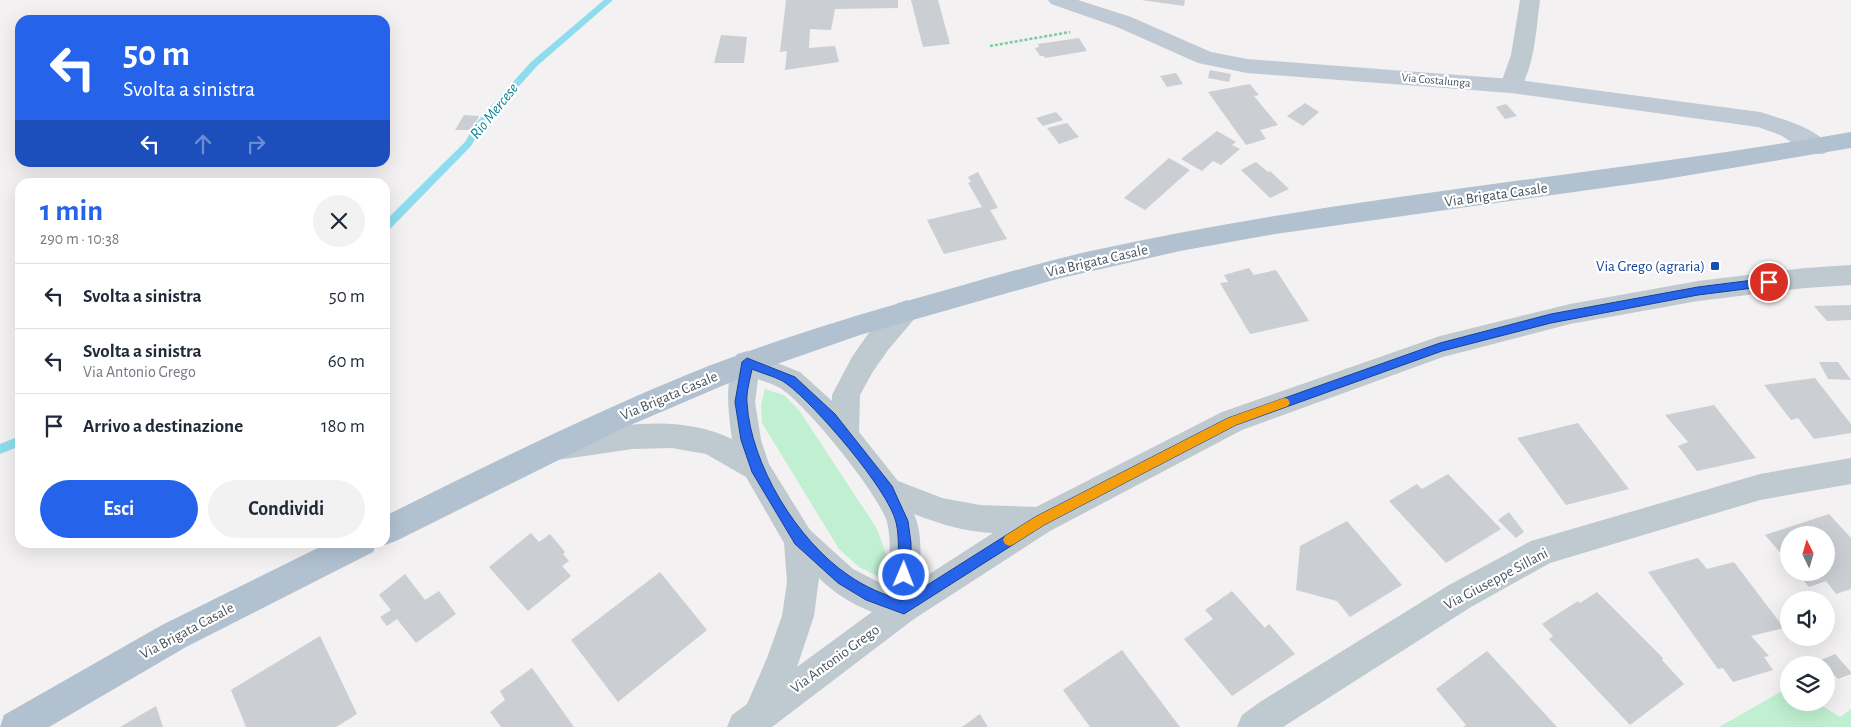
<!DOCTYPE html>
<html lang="it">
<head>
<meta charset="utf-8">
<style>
	body { margin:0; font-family:"Alegreya Sans",sans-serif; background:#f2f2f3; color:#1f2937; height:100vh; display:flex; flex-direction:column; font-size:19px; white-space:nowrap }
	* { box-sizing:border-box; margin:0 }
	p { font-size:16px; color:#747a83 }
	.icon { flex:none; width:28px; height:28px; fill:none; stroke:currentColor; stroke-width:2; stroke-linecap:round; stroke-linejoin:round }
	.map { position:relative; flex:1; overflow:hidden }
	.sheet { position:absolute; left:15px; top:178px; width:375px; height:370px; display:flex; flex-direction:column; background:#fff; border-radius:15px; box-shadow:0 5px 20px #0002 }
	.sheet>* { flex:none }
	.guide { position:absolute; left:15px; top:15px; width:375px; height:152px; border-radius:15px; box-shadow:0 5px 20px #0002; background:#2563eb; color:#fff; overflow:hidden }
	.needle { width:32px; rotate:355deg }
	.fabs { position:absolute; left:1780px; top:526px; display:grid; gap:10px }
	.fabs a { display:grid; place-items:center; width:55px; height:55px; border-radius:50%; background:#fff; box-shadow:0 5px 20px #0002; font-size:25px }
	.pin { position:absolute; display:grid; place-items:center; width:42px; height:42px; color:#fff; margin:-21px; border:2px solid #fff; border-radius:50%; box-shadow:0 1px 5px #0007 }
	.me { position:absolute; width:55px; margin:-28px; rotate:1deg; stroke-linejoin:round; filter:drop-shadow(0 0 4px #0008) }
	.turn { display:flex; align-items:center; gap:18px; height:105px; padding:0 25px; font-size:22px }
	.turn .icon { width:65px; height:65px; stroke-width:2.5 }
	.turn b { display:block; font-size:35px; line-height:42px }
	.lanes { display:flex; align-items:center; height:48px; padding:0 25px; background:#0003; justify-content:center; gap:25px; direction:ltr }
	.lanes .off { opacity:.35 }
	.round { display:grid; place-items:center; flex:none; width:52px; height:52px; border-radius:26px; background:#f2f2f3 }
	.head { display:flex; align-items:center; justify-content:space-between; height:85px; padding:0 25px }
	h1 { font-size:30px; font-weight:700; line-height:38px; color:#2563eb }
	.cta { display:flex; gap:10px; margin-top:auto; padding:10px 25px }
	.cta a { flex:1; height:58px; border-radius:30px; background:#2563eb; color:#fff; font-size:20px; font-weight:700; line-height:58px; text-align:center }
	.cta a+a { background:#f2f2f3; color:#1f2937 }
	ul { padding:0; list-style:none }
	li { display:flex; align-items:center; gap:15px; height:65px; padding:0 25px; border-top:1px solid #e0e1e3 }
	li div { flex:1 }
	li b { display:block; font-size:19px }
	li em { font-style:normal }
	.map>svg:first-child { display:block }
</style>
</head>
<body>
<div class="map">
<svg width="1851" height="727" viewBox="0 0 1851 727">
	<rect width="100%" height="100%" fill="#f3f1f1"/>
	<g fill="#c0f0d1">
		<path d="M765 389 784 395 799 410 877 529 886 554V580L859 567 839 549 762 423 761 405Z"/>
		<path d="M1789 687V702L1818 703 1840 717 1851 709V727H1719Z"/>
	</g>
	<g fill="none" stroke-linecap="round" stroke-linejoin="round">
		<g fill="#8dddee" fill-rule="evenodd">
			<path d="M604 0H613L537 66 483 126 471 146 389 230 385 231V221L465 142 477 122 531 62Z"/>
			<path d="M20 436V446L0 454V444Z"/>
		</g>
	</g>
	<g fill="#cbced3">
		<path d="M786 0H898V8L835 9 831 30 810 29 809 48 835 46 839 62 785 70 787 51 780 52Z"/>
		<path d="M911 0H938L950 44 923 47Z"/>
		<path d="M1141 0H1185L1184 6Z"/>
		<path d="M721 35 747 37 744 63H714Z"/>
		<path d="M1079 38 1087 51 1045 58 1044 56H1040L1035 48 1039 47 1038 44Z"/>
		<path d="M1210 70 1231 74 1229 82 1208 78Z"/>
		<path d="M1176 73 1183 84 1167 87 1160 76Z"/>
		<path d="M1250 84 1259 95 1254 96 1278 125 1260 130 1266 139 1246 145 1208 92Z"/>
		<path d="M1305 103 1319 112 1303 126 1287 116Z"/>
		<path d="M1506 104 1517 116 1505 119 1496 107Z"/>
		<path d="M1056 112 1063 120 1043 126 1036 118Z"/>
		<path d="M464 115 479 116 472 130H455Z"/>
		<path d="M1067 123 1079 137 1059 144 1047 128Z"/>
		<path d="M1217 131 1236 142 1232 145 1240 149 1221 165 1213 161 1202 171 1181 159Z"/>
		<path d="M1169 158 1190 170 1145 210 1124 198Z"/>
		<path d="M1256 162 1268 172 1270 171 1289 189 1270 198 1241 170Z"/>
		<path d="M978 172 998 208 990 210 1007 239 944 254 927 220 982 207 968 183 971 182 968 177Z"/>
		<path d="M1249 268 1254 275 1276 270 1309 321 1250 334 1220 283 1228 282 1224 275Z"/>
		<path d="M1851 305V320L1827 321 1814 306Z"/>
		<path d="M1819 362H1838L1851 380 1828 379Z"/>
		<path d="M1815 378 1851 424V433L1814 439 1798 418 1791 420 1764 385Z"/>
		<path d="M1714 405 1756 458 1697 471 1678 446 1688 442 1665 415Z"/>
		<path d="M1578 423 1629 489 1566 505 1517 438Z"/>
		<path d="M1448 474 1501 529 1446 563 1389 501 1417 484 1422 489Z"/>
		<path d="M1509 512 1524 532 1516 538 1498 520Z"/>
		<path d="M1829 514 1851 538V589L1836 594 1826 581 1809 587 1796 572H1826V535H1789V563L1765 535Z"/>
		<path d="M1347 521 1402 585 1350 617 1337 601 1296 590 1300 546Z"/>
		<path d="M531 533 539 542 550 534 565 552 563 554 569 561 562 566 571 576 528 611 489 567Z"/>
		<path d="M1698 558 1707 569 1734 562 1784 628 1751 636 1769 656 1764 657 1773 670 1733 682 1723 668 1718 669 1648 572Z"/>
		<path d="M660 572 707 630 618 702 571 640Z"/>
		<path d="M405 574 425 600 439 591 456 614 416 643 397 619 387 626 380 617 391 610 379 595Z"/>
		<path d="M1232 591 1265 628 1269 624 1295 654 1232 696 1184 639 1213 619 1205 610Z"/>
		<path d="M1597 592 1663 658 1662 660 1684 684 1630 725 1549 639 1553 636 1542 624 1578 601 1580 603Z"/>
		<path d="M320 636 357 714 336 727H246L231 690Z"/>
		<path d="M1122 650 1180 727H1090L1063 690Z"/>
		<path d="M1487 651 1557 727H1463L1466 725 1436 689Z"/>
		<path d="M1835 654 1851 672V674L1838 679 1821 660Z"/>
		<path d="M532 668 574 727H501L490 712 505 700 500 691Z"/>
		<path d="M156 706 163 727H120Z"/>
		<path d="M980 714 988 727H962Z"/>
	</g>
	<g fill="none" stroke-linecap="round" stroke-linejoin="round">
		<path stroke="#77cfa1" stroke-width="2.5" stroke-dasharray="3 2" stroke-linecap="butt" d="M990 46 1070 32"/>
		<g fill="#bfc9d0" fill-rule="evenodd">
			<path d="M1520 0H1540C1536 30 1535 65 1519 91L1511 93 1503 91 1500 86 1511 55Z"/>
			<path d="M1851 265V285L1805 288 1698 301 1570 324 1443 357 1242 430 1050 531 914 619 772 727H727L732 715 747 704 767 658 782 616 787 582 784 543 746 477 706 454 672 448 633 449 557 460 547 457 542 448 547 439C561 434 577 432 592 430 639 422 688 418 732 439 728 411 724 380 737 354L747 351 800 372 832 401V395L852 357 868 334 898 303 907 300 916 303 920 310 916 317 888 350 872 373 860 395 859 432 898 481 942 498 980 505 1036 507 1222 412 1440 336 1570 304 1698 281 1805 268ZM758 379C765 382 773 384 780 388 805 403 879 494 887 522 892 543 889 566 888 587L853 569 810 530 769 464 761 440 755 402ZM914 514C940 524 966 532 993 533L920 580C920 558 923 534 914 514ZM819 578C834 593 852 604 872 612L797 667 814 616Z"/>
			<path d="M1851 458V484L1760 500 1550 563 1471 607 1283 727H1237L1242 715 1260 702 1449 585 1531 541 1760 474Z"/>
		</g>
		<path fill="#bfcad5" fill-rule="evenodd" d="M1048 0H1078L1131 17 1211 52 1247 59 1511 79 1760 112C1780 118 1819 129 1830 147L1826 153C1809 158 1795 143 1780 135 1773 132 1765 130 1758 127L1511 93 1247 73 1198 63 1117 27 1051 4Z"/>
		<g fill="#b1c1d0" fill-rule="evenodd">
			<path d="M1851 132V148L1660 180 1275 234 1180 251 1057 279 860 335 757 371 619 430 396 541 385 545 379 542H385V516C486 466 586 416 691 373 779 338 869 311 960 286 1002 274 1044 262 1086 252 1338 196 1597 176 1851 132Z"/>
			<path d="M330 542H377L373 552 186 647 49 727H0L4 715 162 625Z"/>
		</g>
	</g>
	<path fill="#2563eb" stroke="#184099" d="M1769 278 1775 282 1769 286 1698 295 1551 323 1442 351 1236 425 1044 525 904 614 866 600 838 583 795 544 752 472 741 440 735 402 742 362 747 358 795 377 835 414 892 486 908 521 911 543V575L909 580 904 581 899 580 897 575C898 558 900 539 896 522 888 489 815 405 787 384 778 377 763 374 752 369 750 380 746 392 747 403 751 465 797 540 848 575 865 587 883 594 902 601L1035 517 1228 418 1440 343 1551 314 1698 287Z"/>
	<path fill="#f59e0b" d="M1284 398 1288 399 1290 403 1288 406 1236 425 1044 525 1014 544 1010 546 1005 544 1003 540 1005 536 1035 517 1228 418Z"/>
	<rect fill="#1a4fb4" stroke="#fff" stroke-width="2" x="1710" y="261" width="10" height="10" rx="2.5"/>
	<g text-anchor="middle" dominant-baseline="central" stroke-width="4.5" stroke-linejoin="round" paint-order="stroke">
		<g font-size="12" fill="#48555f" stroke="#fff">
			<text transform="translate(1436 80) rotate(5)">Via Costalunga</text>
		</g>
		<g font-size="15" fill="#48555f" stroke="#fff">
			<text transform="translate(1496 195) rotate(-8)">Via Brigata Casale</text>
			<text transform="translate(1097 261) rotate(-13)">Via Brigata Casale</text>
			<text transform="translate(669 396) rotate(-23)">Via Brigata Casale</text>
			<text transform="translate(1496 579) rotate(-28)">Via Giuseppe Sillani</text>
			<text transform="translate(187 631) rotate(-28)">Via Brigata Casale</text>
			<text transform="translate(835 659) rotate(-36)">Via Antonio Grego</text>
		</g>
		<g font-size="15" fill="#164399" stroke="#fff" text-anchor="end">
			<text x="1705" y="266">Via Grego (agraria)</text>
		</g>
		<g font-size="16" font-style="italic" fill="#0c8098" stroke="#fff">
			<text transform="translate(494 111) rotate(-51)">Rio Mercese</text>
		</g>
	</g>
</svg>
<div class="fabs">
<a><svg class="needle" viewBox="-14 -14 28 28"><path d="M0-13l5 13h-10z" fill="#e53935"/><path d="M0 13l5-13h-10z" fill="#747a83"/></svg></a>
<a><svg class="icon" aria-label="sound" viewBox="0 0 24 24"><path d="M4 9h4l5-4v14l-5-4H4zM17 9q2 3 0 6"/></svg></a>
<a><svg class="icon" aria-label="layers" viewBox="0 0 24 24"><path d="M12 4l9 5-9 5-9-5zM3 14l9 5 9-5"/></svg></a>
</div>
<div class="pin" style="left:1769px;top:282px;background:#d93025"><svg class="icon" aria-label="arrive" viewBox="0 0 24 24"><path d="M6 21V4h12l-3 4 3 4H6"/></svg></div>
<svg class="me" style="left:904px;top:575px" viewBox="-20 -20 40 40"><circle r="17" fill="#2563eb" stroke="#fff" stroke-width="3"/><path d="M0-11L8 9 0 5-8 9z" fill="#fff"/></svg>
<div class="guide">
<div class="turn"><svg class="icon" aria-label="left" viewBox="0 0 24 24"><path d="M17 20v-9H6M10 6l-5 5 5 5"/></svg><div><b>50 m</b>Svolta a sinistra</div></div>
<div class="lanes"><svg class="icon" aria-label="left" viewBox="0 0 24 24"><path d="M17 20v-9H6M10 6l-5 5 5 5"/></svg><svg class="icon off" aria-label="ahead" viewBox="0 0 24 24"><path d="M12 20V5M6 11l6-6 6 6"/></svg><svg class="icon off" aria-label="right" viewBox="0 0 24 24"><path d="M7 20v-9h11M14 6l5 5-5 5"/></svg></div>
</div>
<section class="sheet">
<div class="head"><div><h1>1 min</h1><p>290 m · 10:38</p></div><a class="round"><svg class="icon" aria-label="close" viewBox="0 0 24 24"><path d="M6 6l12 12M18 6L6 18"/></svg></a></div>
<ul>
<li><svg class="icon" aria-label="left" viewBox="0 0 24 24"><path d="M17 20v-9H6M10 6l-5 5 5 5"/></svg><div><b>Svolta a sinistra</b></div><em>50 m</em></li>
<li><svg class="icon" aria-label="left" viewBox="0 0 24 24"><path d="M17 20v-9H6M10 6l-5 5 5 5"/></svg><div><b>Svolta a sinistra</b><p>Via Antonio Grego</p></div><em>60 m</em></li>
<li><svg class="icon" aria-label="arrive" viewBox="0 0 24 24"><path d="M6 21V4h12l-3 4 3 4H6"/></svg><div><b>Arrivo a destinazione</b></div><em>180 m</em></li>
</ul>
<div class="cta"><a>Esci</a><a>Condividi</a></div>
</section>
</div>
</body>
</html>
